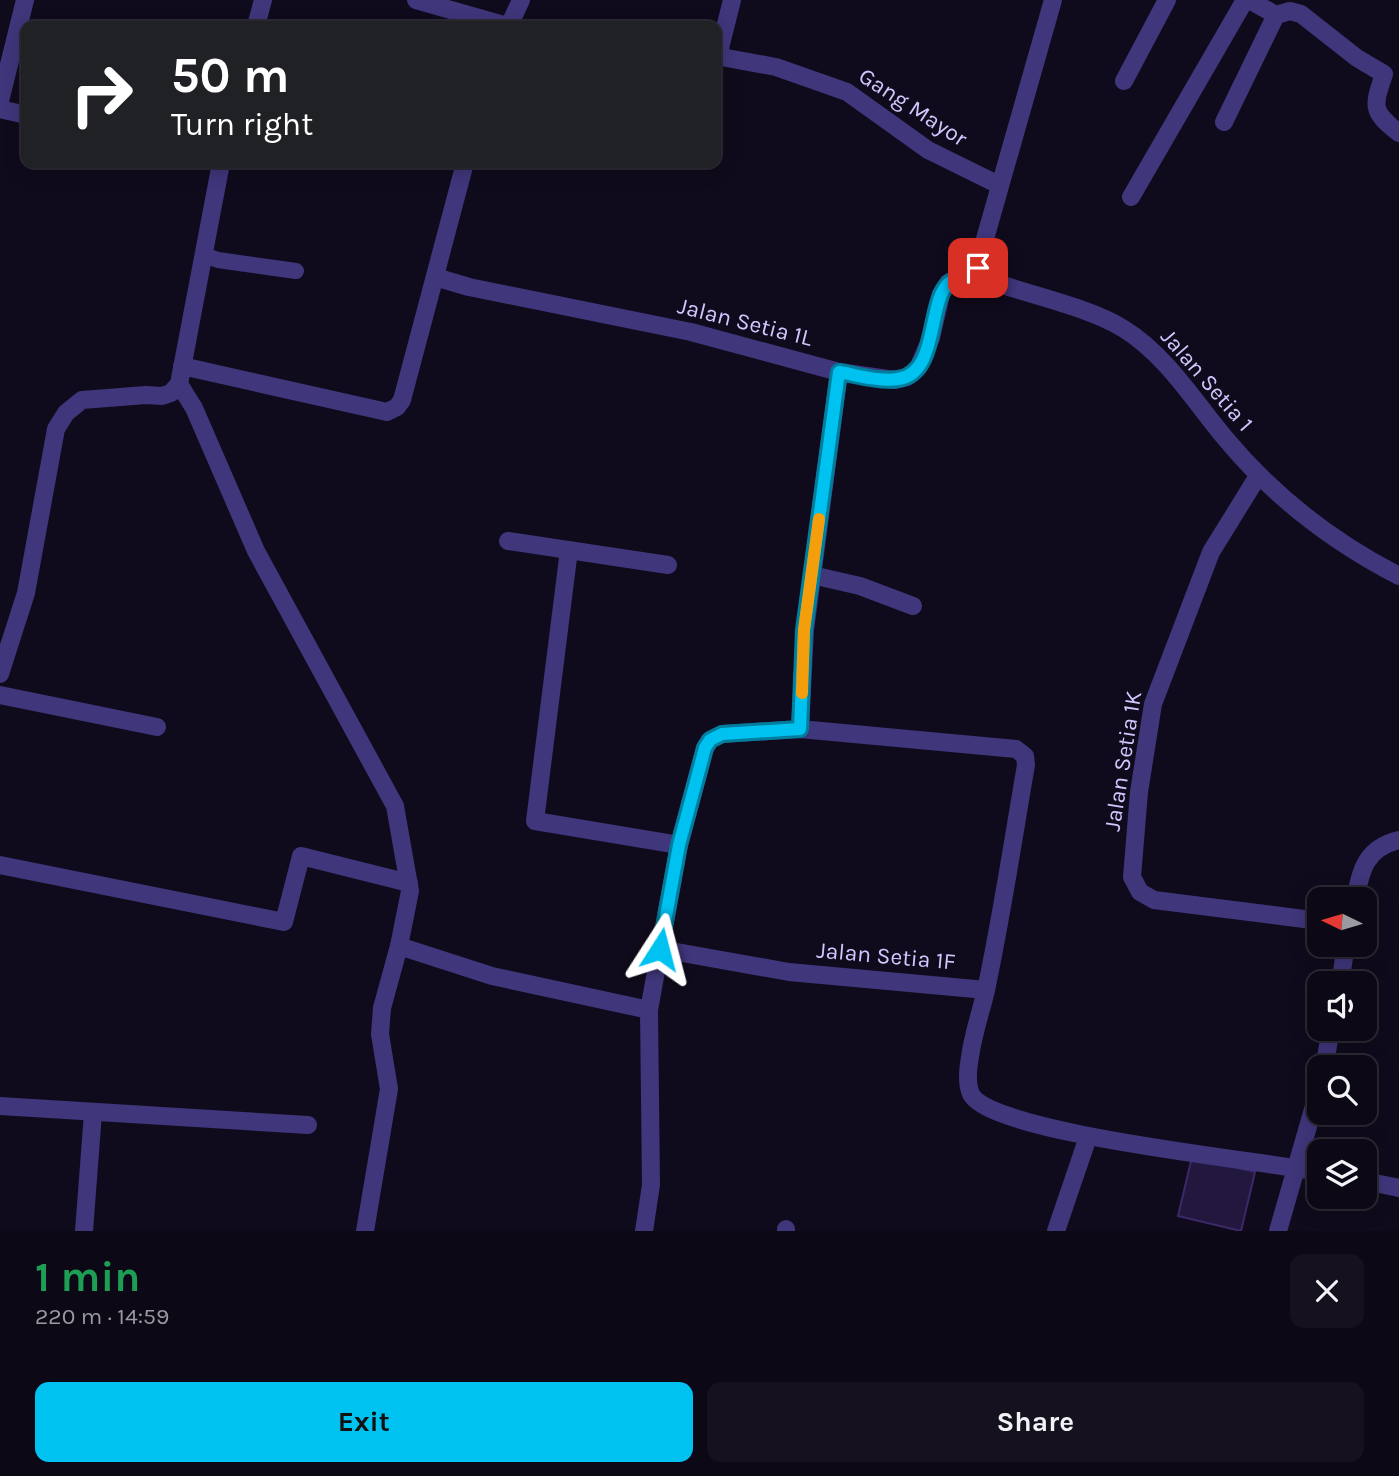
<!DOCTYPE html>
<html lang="en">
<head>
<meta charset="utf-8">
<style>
	body { margin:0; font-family:Karla,sans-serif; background:#15111e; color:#f1f3f6; height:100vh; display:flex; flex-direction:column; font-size:26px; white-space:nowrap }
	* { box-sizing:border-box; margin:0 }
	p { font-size:23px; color:#9a9aa0 }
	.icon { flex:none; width:38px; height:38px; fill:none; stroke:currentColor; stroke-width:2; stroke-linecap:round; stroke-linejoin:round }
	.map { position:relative; height:1231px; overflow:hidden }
	.side { display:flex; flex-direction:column; background:#0c0815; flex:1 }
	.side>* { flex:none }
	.banner { position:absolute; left:21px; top:21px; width:700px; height:147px; border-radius:14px; box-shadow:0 4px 18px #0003,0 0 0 2px #2c2934; background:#202124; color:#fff; overflow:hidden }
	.needle { width:46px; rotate:275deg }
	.buttons { position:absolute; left:1307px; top:887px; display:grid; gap:14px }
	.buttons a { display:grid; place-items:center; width:70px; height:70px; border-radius:14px; background:#0c0815; box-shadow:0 4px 18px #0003,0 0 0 2px #2c2934; font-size:35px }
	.pin { position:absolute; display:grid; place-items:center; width:60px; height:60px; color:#fff; margin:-30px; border-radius:14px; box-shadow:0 4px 10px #0006 }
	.me { position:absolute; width:77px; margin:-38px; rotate:9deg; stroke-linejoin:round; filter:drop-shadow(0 0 5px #0008) }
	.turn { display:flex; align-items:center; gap:24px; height:147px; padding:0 35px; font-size:32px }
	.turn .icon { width:91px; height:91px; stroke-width:2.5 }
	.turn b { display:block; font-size:49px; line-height:60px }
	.round { display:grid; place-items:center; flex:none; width:74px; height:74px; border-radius:14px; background:#15111e }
	.overview { display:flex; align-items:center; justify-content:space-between; height:119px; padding:0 35px }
	h1 { font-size:42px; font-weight:700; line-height:52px; color:#1e9e55 }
	.primary-button { display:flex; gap:14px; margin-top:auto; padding:14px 35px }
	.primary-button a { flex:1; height:80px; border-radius:14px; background:#00c2f1; color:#111; font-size:28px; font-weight:700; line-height:80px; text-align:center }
	.primary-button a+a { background:#15111e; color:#f1f3f6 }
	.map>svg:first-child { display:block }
</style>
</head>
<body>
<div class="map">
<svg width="1399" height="1231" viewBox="0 0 1399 1231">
	<rect width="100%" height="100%" fill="#100b1c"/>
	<path fill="#22173d" stroke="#3c2969" stroke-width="2" d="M1192 1157 1255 1172 1241 1231 1178 1216Z"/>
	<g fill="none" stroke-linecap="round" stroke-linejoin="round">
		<path stroke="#3f367b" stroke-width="16" d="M204 255 218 260 296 271"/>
		<g stroke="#3f367b" stroke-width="18">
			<path d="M416 0 507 26"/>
			<path d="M1249 0 1276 15"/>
			<path d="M256 26 263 0"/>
			<path d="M509 26 521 0"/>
			<path d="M716 56 776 67 847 92 928 150 999 185"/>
			<path d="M718 56 732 0"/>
			<path d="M1124 81 1167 0"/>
			<path d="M0 101 25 0"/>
			<path d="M0 109 26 115"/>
			<path d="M1224 122 1276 15 1290 11 1301 14 1357 58 1384 74C1373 107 1371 111 1399 133"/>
			<path d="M1131 197 1245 0"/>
			<path d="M435 277 469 287 691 332 839 372 895 380 907 377 918 368 931 338 941 294 948 283 979 267"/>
			<path d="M182 366 387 412 397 407 402 400 465 163"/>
			<path d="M179 384 194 408 256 551 395 806 410 891 399 946 382 1008 380 1034 389 1089 365 1231"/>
			<path d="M1258 476 1211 552 1153 704 1139 792 1132 877 1140 892 1154 900 1320 921"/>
			<path d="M508 541 668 565"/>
			<path d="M569 550 535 821 679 845"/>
			<path d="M812 575 860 586 913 606"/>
			<path d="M0 674 26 593 56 429 66 413 82 400 146 395 162 396 171 393 179 384 221 163"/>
			<path d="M0 695 157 727"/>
			<path d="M800 729 805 630 839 372"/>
			<path d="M0 865 284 922 301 856 409 883"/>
			<path d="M399 946 492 976 649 1010"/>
			<path d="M660 949 789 972 986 990"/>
			<path d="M0 1106 308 1125"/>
			<path d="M1365 1181 1399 1188"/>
			<path d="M84 1231 93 1113"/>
			<path d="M644 1231 651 1185 649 1010 679 845 705 748 710 740 722 734 800 729 1016 749 1025 756 1026 765C1013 840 1002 915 986 990 981 1012 973 1034 970 1057 968 1068 966 1083 971 1094 991 1134 1265 1161 1320 1172"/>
			<path d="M786 1231V1229"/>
			<path d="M1056 1231 1088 1137"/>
		</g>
		<g stroke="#3f367b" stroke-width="18">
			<path d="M1053 0 979 260 983 275 988 280C1029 295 1089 307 1124 329 1166 355 1194 401 1225 438 1274 497 1331 541 1399 576"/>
			<path d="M1355 900C1361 869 1366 848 1399 840"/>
			<path d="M1340 984 1346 945"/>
			<path d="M1324 1068 1331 1029"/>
			<path d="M1278 1231 1320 1085"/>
		</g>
	</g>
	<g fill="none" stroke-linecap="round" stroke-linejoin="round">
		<defs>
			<path id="route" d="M660 949 679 845 705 748 710 740 722 734 800 729 804 630 839 372C857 375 880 382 898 379 939 374 927 302 949 283 956 277 969 273 978 268"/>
		</defs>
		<use href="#route" stroke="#007e9d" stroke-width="18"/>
		<use href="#route" stroke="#00c2f1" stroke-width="12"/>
		<path stroke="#f59e0b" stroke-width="12" d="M802 693 804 630 819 519"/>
	</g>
	<g text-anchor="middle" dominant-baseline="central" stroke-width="6" stroke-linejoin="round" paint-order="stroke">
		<g font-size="23" fill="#d2c6ff" stroke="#100b1c">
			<text transform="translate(913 107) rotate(33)">Gang Mayor</text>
			<text transform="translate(745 322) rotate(14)">Jalan Setia 1L</text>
			<text transform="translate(1207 380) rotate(49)">Jalan Setia 1</text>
			<text transform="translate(1123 761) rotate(-81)">Jalan Setia 1K</text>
			<text transform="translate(886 956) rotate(5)">Jalan Setia 1F</text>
		</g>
	</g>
</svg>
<div class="buttons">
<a><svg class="needle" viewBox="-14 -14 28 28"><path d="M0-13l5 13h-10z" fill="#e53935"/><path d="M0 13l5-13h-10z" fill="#9a9aa0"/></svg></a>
<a><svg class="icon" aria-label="sound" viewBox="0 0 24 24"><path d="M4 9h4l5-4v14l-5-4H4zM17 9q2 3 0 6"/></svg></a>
<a><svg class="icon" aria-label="search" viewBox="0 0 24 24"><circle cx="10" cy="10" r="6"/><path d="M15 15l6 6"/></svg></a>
<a><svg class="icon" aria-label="layers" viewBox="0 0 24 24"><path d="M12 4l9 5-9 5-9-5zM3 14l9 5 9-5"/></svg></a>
</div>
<div class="pin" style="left:978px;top:268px;background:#d93025"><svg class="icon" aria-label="arrive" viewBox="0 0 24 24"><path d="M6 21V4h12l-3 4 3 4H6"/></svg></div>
<svg class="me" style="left:660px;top:949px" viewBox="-20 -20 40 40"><path d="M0-17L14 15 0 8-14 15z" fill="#00c2f1" stroke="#fff" stroke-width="4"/></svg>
<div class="banner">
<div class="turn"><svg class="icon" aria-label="right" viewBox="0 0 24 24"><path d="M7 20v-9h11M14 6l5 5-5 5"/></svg><div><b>50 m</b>Turn right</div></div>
</div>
</div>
<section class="side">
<div class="overview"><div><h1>1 min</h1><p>220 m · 14:59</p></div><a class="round"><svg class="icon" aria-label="close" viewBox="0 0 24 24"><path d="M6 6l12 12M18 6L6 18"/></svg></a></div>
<div class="primary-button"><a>Exit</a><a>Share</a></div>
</section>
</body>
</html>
